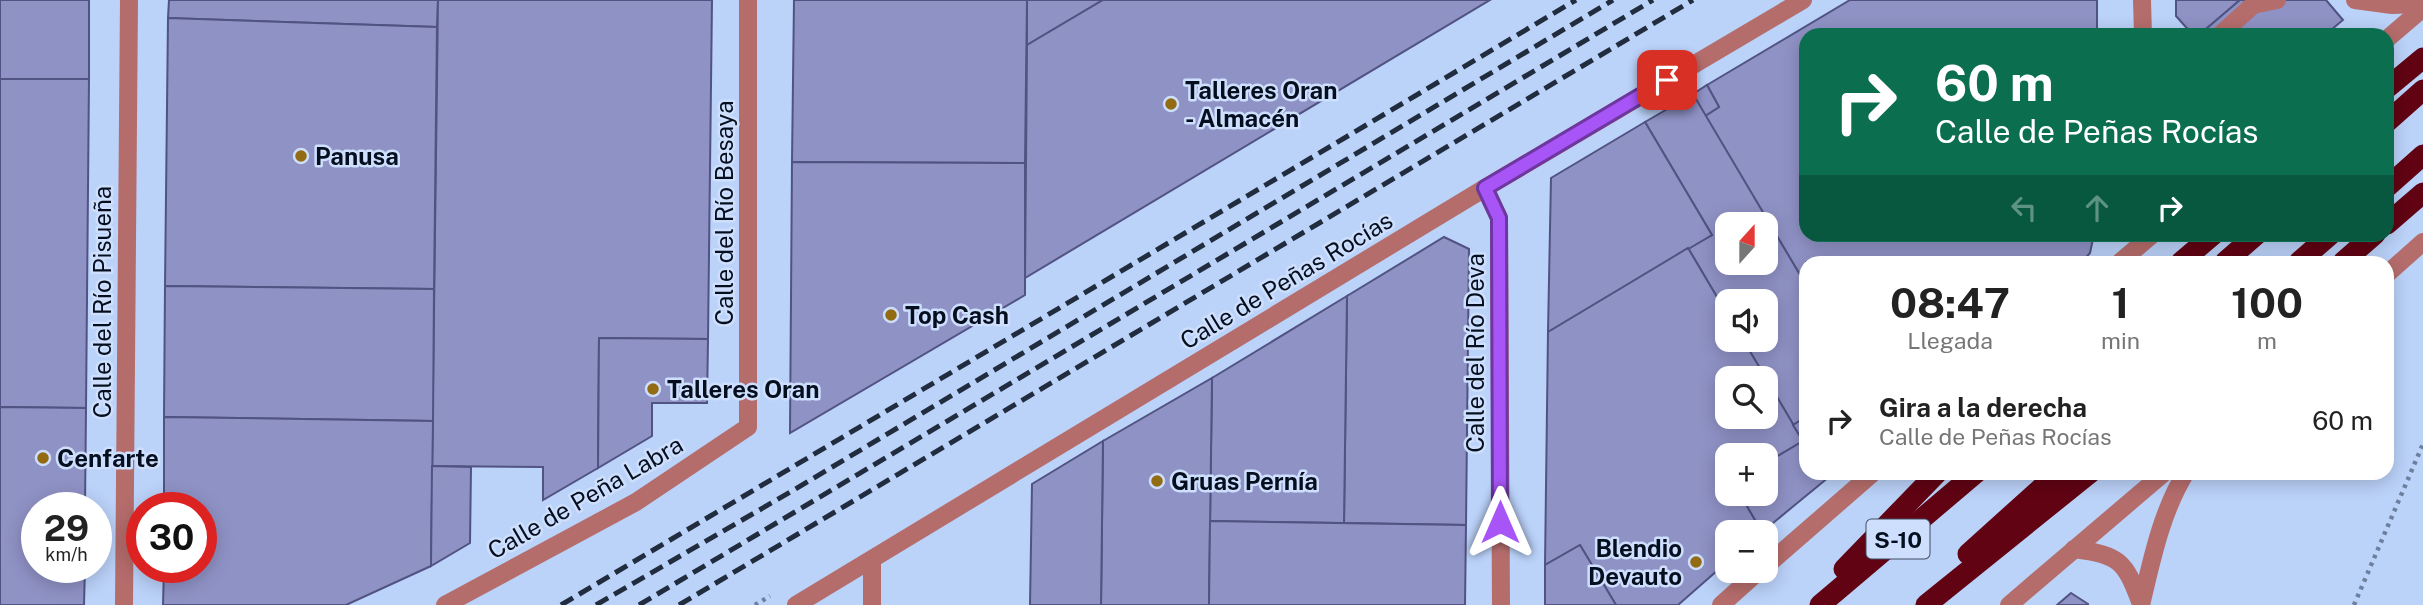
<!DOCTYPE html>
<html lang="es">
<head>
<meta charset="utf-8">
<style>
	body { margin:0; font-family:"Public Sans",sans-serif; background:#f2f2f2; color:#222; height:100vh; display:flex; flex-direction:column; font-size:26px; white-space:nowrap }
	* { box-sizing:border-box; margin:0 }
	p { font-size:23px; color:#767676 }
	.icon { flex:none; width:38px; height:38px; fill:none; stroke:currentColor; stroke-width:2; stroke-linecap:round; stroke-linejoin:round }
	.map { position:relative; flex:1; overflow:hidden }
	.side { position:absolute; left:1799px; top:256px; width:595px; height:224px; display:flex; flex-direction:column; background:#fff; border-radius:21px; box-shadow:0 4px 18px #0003 }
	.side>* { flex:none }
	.banner { position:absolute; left:1799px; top:28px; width:595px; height:214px; border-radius:21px; box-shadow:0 4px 18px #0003; background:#0b6e4f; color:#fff; overflow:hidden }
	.needle { width:46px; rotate:21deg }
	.controls { position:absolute; left:1715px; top:212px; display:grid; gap:14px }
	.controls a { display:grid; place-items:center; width:63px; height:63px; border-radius:14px; background:#fff; box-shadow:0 4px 18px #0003; font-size:35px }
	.speed { position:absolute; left:21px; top:492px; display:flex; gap:14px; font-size:35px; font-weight:700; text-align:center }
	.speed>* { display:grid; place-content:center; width:91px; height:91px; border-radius:50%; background:#fff; box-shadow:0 4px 18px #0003; line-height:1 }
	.speed small { font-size:18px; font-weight:400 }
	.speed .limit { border:10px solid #d22; background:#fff; color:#111 }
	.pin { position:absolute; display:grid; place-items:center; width:60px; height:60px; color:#fff; margin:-30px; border-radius:14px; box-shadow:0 4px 10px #0006 }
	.me { position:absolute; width:77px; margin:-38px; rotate:0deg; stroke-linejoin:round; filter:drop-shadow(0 0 5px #0008) }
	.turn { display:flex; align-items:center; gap:24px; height:147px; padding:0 21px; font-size:32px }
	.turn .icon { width:91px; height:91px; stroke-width:2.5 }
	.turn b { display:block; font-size:49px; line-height:60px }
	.lanes { display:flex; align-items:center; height:66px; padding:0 21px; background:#0003; justify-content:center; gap:35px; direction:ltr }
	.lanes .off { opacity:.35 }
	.eta { display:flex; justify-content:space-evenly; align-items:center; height:119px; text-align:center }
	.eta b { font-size:42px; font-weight:700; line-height:49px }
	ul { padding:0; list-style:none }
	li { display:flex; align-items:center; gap:21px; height:91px; padding:0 21px }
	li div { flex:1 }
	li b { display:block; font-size:26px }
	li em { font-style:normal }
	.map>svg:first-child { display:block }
</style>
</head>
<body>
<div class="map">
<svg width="2423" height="605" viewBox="0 0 2423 605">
	<rect width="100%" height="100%" fill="#bbd2f9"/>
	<g fill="#8f92c5" stroke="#515382" stroke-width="2" fill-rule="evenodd">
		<rect x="0" y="0" width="89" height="79"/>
		<path d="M169 0H438L437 27 168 18Z"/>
		<path d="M438 0H712L708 339 599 338 598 468 543 500V467L432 466Z"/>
		<path d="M794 0H1027L1025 163 792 162Z"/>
		<path d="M1027 0H1103L1027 45Z"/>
		<path d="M1103 0H1490L1025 278 1027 45Z"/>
		<path d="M1850 0H2097V35H1806V234H2094L2090 253 2082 262H1806V285L1705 116 1719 107 1707 85Z"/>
		<path d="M2176 0H2240L2199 35H2193L2176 16Z"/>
		<path d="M2240 0H2326L2343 20 2325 35H2199Z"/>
		<path d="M168 18 437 27 434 289 165 286Z"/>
		<path d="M0 79H89L86 408 0 407Z"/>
		<path d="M1707 85 1719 107 1705 116 1693 94Z"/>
		<path d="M1693 94 1806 285V417L1793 425 1743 340H1766V301H1727V314L1688 248 1712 235 1645 122ZM1727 224H1766V262H1727Z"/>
		<path d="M1645 122 1712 235 1548 332 1551 178Z"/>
		<path d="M792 162 1025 163V295L790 433Z"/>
		<path d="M1444 237 1469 249 1466 525 1344 523 1347 296Z"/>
		<path d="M1688 248 1727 314V340H1743L1766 378H1727V416H1766V378L1803 441 1766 463V455H1727V494H1740L1762 532H1727V562L1678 605H1616L1580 545 1545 565 1548 332Z"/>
		<path d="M165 286 434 289 433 421 164 417Z"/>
		<path d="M1347 296 1344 523 1210 521 1212 378Z"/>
		<path d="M599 338 708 339 707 403H652V436L598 468Z"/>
		<path d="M1212 378 1209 605H1101L1103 441Z"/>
		<path d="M0 407 86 408 85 508H37V567H85L84 605H0Z"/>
		<path d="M164 417 433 421 431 566 346 605H163L164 567H201V508H164Z"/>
		<path d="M1806 417V472H1835L1762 532 1740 494H1766V463L1803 441 1793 425Z"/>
		<path d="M1103 441 1101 605H1030L1032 484Z"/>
		<path d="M432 466 471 467 470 543 431 566Z"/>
		<path d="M1210 521 1466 525 1465 605H1209Z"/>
		<path d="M1580 545 1616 605H1545V565Z"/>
		<path d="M2071 593 2088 604V605H2057Z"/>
	</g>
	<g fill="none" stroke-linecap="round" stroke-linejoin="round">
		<g stroke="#6e7f9d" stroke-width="4.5" stroke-dasharray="3.5 5" stroke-linecap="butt">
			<path d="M755 605 770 596"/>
			<path d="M2354 605 2423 444"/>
		</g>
		<g stroke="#b56d6c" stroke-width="18">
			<path d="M2142 0 2143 35"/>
			<path d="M2355 0 2392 5 2423 4"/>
			<path d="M2220 35 2253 5 2277 0"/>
			<path d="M2387 39 2423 8"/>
			<path d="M1485 188 1499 218 1501 605"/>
			<path d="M2120 262 2153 234"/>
			<path d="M2387 274 2423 242"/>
			<path d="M2074 549C2120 555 2125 561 2141 604"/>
			<path d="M872 560V605"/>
			<path d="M1766 566 1874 472"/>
			<path d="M124 605 129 0"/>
			<path d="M445 605 636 502 748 427V0"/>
			<path d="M796 605 1485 188 1803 0"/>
			<path d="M1721 605 1760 570"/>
			<path d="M2009 605 2165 472"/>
			<path d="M2141 605C2152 559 2161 513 2186 472"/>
		</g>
		<g stroke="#610313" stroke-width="21">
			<path d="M2387 88 2423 58"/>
			<path d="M2387 122 2423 90"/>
			<path d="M2387 187 2423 155"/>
			<path d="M2387 224 2423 193"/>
			<path d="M2181 262 2214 234"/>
			<path d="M2225 262 2257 234"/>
			<path d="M2299 262 2331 234"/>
			<path d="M2343 262 2375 234"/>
			<path d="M1968 554 2059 472"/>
			<path d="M1844 569 1938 472"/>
			<path d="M1820 605 1977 472"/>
			<path d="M1926 605 2091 472"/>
		</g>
		<g stroke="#212c3f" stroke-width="5" stroke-dasharray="14 7" stroke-linecap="butt">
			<path d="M561 605 1576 0"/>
			<path d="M596 605 792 491 1613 0"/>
			<path d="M639 605 1653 0"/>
			<path d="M679 605 1693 0"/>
		</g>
	</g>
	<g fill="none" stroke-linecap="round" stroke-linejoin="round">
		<defs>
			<path id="route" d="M1500 522 1499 218 1485 188 1667 80"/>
		</defs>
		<use href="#route" stroke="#6d37a1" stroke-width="18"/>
		<use href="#route" stroke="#a855f7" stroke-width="12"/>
	</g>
	<g fill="#926b13" stroke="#cedffd" stroke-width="2.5">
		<circle cx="1171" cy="104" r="7"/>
		<circle cx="301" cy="156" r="7"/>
		<circle cx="891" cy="315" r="7"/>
		<circle cx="653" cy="389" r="7"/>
		<circle cx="43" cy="458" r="7"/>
		<circle cx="1157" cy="481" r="7"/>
		<circle cx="1696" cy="562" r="7"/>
	</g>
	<g text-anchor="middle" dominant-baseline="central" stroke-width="5" stroke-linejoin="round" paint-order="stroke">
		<rect fill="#cedffd" stroke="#414d61" stroke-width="2" x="1866.5" y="519.5" width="63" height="39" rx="5"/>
		<g font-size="23" font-weight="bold" fill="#050e1e">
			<text x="1898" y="539">S-10</text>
		</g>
		<g font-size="24" font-weight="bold" fill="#050e1e" stroke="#cedffd" text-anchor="start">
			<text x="1185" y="90">Talleres Oran<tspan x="1185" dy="28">- Almacén</tspan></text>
			<text x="315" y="156">Panusa</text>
			<text x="905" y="315">Top Cash</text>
			<text x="667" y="389">Talleres Oran</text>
			<text x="57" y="458">Cenfarte</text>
			<text x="1171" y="481">Gruas Pernía</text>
			<text x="1682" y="548" text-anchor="end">Blendio<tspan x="1682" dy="28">Devauto</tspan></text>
		</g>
		<g font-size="24" fill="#050e1e" stroke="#cedffd">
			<text transform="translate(724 213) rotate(-90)">Calle del Río Besaya</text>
			<text transform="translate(1286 280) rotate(-31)">Calle de Peñas Rocías</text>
			<text transform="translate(102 302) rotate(-90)">Calle del Río Pisueña</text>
			<text transform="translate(1475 353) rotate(-90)">Calle del Río Deva</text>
			<text transform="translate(585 497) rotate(-30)">Calle de Peña Labra</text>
		</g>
	</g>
</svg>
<div class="controls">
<a><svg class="needle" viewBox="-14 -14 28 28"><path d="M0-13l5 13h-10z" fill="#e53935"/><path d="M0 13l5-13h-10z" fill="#767676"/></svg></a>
<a><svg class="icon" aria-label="sound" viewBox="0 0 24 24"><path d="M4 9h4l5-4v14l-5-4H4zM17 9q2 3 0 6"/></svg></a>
<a><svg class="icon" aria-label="search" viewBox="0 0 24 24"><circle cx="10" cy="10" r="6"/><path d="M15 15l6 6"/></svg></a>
<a>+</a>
<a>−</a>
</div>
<div class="speed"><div>29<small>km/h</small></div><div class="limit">30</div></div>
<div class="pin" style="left:1667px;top:80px;background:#d93025"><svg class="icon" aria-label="arrive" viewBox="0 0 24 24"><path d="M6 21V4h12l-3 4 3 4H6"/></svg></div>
<svg class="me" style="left:1500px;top:522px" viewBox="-20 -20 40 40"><path d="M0-17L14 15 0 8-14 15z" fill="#a855f7" stroke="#fff" stroke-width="4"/></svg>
<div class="banner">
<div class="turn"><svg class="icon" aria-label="right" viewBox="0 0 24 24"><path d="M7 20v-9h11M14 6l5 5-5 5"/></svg><div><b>60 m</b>Calle de Peñas Rocías</div></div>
<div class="lanes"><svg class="icon off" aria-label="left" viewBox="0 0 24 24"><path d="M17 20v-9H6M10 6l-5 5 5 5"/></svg><svg class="icon off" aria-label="ahead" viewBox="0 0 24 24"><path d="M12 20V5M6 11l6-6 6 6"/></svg><svg class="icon" aria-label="right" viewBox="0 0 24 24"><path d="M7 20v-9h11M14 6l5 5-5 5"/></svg></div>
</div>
<section class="side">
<div class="eta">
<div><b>08:47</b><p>Llegada</p></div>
<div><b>1</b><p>min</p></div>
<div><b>100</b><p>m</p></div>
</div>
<ul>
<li><svg class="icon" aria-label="right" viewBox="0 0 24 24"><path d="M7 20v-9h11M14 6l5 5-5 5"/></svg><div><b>Gira a la derecha</b><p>Calle de Peñas Rocías</p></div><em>60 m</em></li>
</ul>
</section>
</div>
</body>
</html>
